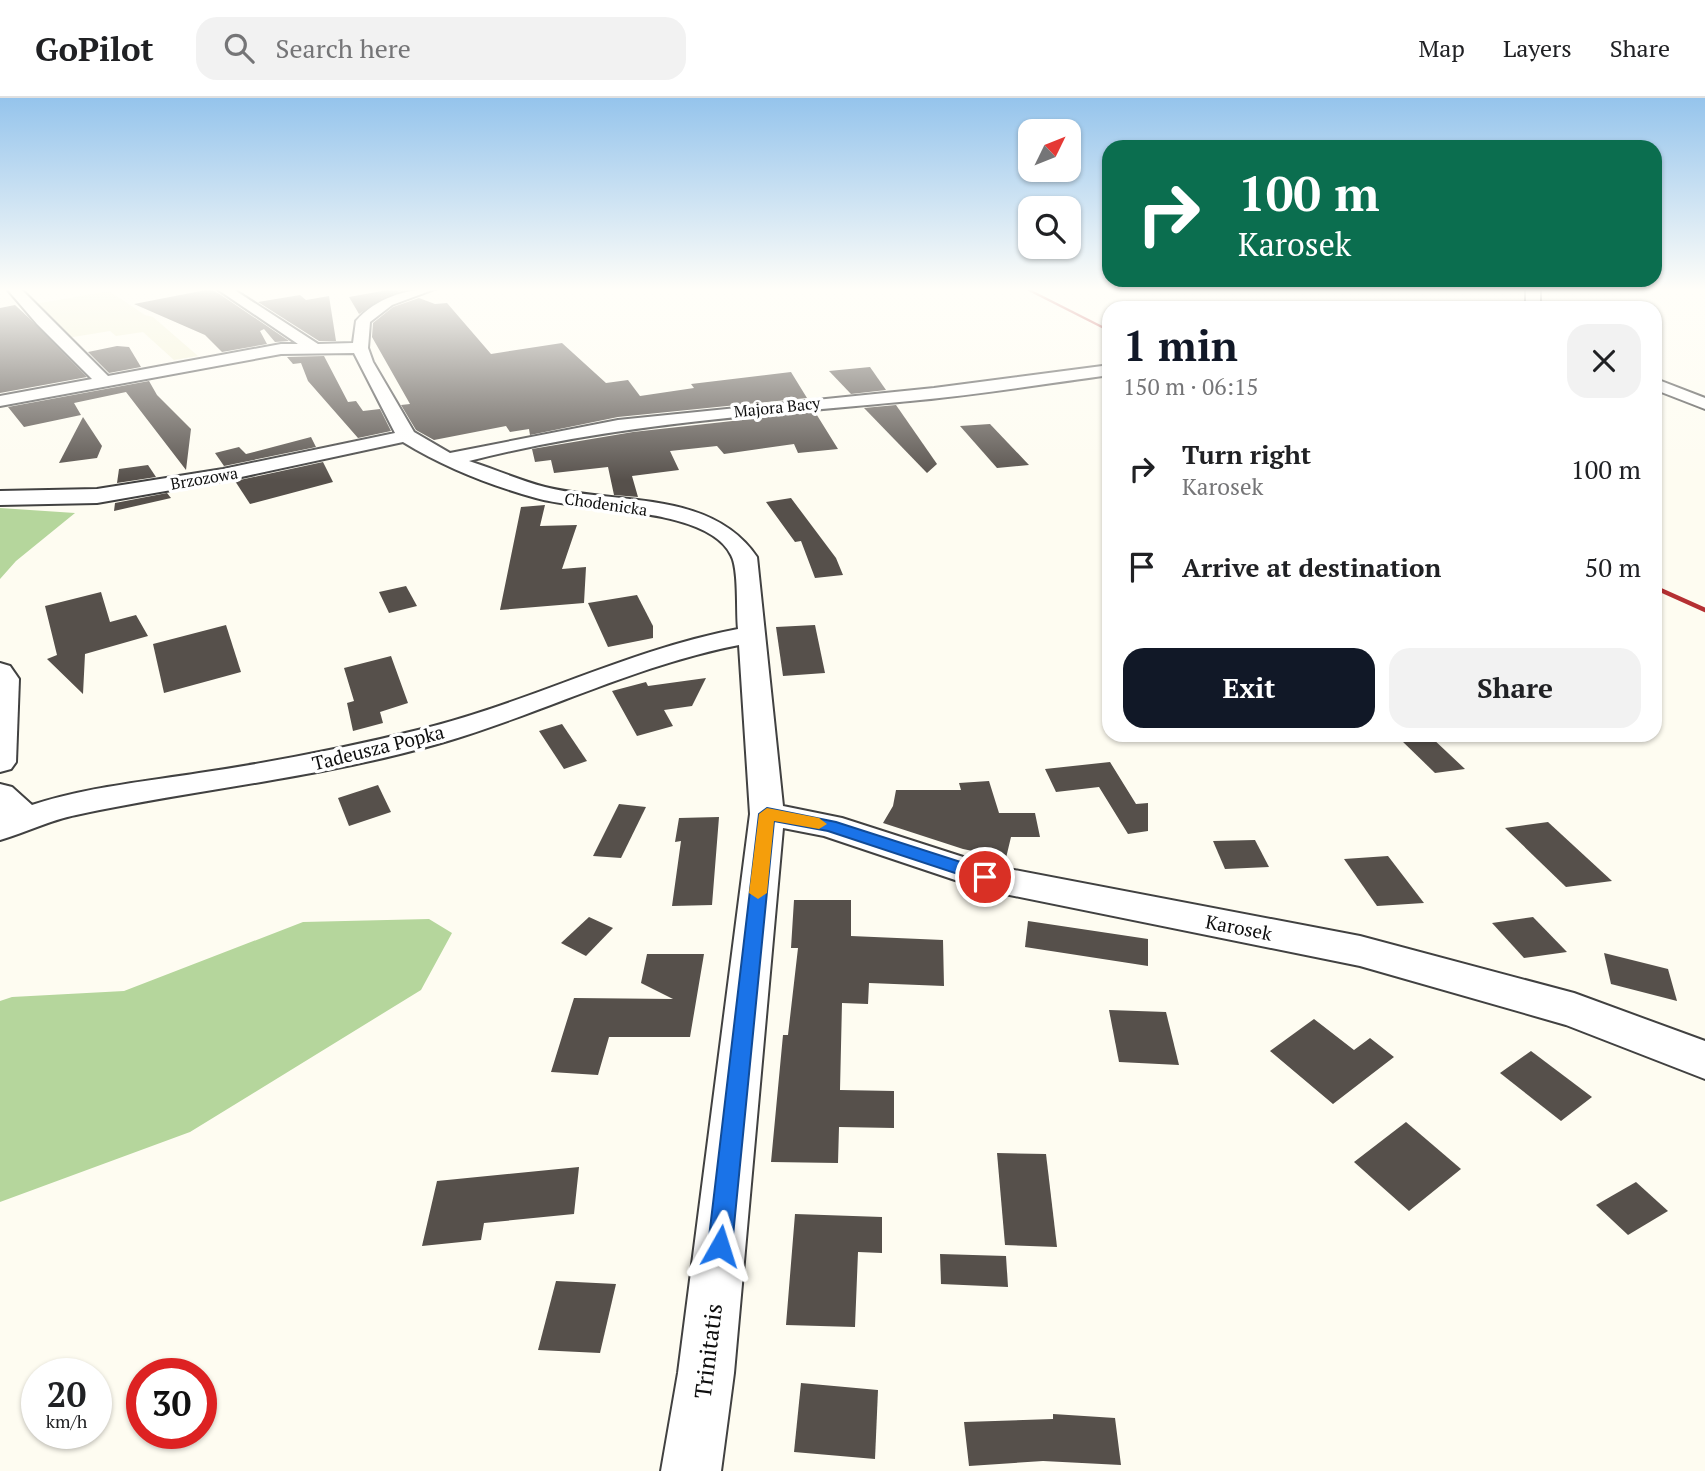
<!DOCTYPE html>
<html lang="en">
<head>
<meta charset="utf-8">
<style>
	body { margin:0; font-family:"PT Serif",serif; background:#f2f2f2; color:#202124; height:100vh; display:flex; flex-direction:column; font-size:26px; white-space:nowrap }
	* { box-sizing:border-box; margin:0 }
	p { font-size:23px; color:#757577 }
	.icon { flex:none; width:38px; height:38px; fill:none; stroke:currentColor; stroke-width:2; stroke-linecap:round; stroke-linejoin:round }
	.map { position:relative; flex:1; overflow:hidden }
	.side { position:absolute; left:1102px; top:203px; width:560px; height:441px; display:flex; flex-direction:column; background:#fff; border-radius:21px; box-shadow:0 2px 5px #0004 }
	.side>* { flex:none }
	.top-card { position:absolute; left:1102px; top:42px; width:560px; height:147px; border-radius:21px; box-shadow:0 2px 5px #0004; background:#0b6e4f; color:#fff; overflow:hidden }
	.needle { width:46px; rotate:47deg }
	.controls { position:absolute; left:1018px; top:21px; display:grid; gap:14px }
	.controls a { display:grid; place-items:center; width:63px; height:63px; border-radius:14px; background:#fff; box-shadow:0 2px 5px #0004; font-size:35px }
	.speed { position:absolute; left:21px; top:1260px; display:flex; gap:14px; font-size:35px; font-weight:700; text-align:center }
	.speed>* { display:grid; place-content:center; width:91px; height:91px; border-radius:50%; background:#fff; box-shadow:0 2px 5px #0004; line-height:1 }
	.speed small { font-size:18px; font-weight:400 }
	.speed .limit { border:10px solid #d22; background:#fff; color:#111 }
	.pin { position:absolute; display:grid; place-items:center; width:60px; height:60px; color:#fff; margin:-30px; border:4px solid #fff; border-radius:50%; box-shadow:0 2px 7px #0007 }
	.me { position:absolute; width:77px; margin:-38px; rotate:6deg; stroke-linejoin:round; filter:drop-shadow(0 0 5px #0008) }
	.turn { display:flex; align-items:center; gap:24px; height:147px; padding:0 21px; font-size:32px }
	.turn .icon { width:91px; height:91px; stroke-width:2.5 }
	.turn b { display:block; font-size:49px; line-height:60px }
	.round { display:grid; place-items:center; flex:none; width:74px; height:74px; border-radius:21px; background:#f2f2f2 }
	.summary { display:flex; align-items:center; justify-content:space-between; height:119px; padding:0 21px }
	h1 { font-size:42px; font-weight:700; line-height:52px; color:#111827 }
	.button { display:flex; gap:14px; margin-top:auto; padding:14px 21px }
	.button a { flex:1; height:80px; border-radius:21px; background:#111827; color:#fff; font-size:28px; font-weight:700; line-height:80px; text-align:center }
	.button a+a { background:#f2f2f2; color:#202124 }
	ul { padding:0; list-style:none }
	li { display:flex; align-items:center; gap:21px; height:98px; padding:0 21px }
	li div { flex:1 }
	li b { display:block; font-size:26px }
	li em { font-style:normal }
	header { display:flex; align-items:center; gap:42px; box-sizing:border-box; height:98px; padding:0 35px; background:#fff; border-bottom:2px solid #e0e0e0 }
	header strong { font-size:33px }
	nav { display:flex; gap:38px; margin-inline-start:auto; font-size:24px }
	.search { width:490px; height:63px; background:#f2f2f2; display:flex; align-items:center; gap:18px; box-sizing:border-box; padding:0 24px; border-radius:21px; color:#757577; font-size:26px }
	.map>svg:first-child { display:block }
</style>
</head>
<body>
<header>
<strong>GoPilot</strong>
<div class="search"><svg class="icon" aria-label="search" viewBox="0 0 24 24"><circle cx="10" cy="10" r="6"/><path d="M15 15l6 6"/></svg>Search here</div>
<nav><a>Map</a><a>Layers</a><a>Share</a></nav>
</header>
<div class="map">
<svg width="1705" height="1373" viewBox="0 0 1705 1373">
	<rect width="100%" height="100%" fill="#fefcf1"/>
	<path fill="#f2f0d2" d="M109 193 145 217 153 219 198 258 174 262 143 234 116 238 110 233 67 240 35 206Z"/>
	<g fill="#b5d69c">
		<path d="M0 410 75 415 16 463 0 481Z"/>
		<path d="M429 821 452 835 421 892 190 1034 0 1104V903L12 899 124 893 303 824Z"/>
	</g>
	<g fill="#56504b">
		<path d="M211 191 221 197 289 243 275 244 264 231 260 233 267 246 222 254 205 237 134 206Z"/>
		<path d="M393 191 402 192 381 201 359 216 349 199Z"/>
		<path d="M300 197 306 202 329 198 336 243H319L258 204Z"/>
		<path d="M419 200 435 206 447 205 491 256 562 245 606 285 628 282 640 298 694 290 691 286 791 274 807 300 618 319 530 337 529 331 510 334 506 328 434 342 416 332 401 307 410 306 372 239 373 225 393 209Z"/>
		<path d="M15 207 29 220 87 279 0 295V210Z"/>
		<path d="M117 248 129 249 141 269 109 275 88 254Z"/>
		<path d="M324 258 348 304 356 303 363 313 380 311 391 333 358 340 308 283 301 265 293 266 287 259Z"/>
		<path d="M870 269 886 292 851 296 829 273Z"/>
		<path d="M149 283 157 297 191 331 186 372 126 294 74 305 81 317 24 329 8 309Z"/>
		<path d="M896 307 937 366 927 375 864 310Z"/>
		<path d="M815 314 838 351 798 355 794 346 724 356 717 348 670 353 679 372 632 378 638 399 614 397 608 369 554 375 551 362 535 364 532 351 633 334Z"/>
		<path d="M83 319 102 348 97 360 59 365Z"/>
		<path d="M990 326 1029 367 997 370 960 328Z"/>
		<path d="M311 339 316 349 224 368 215 355 239 349 246 356Z"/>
		<path d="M323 364 333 384 250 406 235 383Z"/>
		<path d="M148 367 156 379 117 385 119 371Z"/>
		<path d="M167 395 171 400 114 413 115 405Z"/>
		<path d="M791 400 836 460 843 477 815 480 801 443 795 444 766 404Z"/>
		<path d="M545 407 540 428 577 427 562 471 586 469 584 505 500 512 521 409Z"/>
		<path d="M406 488 417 508 389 515 379 494Z"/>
		<path d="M101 494 110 524 136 517 148 538 85 556 83 596 47 561 57 557 45 508Z"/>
		<path d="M637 497 653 528V540L608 549 588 505Z"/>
		<path d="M226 527 241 574 164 595 153 546Z"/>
		<path d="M815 527 825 575 783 578 776 529Z"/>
		<path d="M391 558 408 605 380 614 383 625 353 633 347 605 354 603 344 570Z"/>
		<path d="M706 580 692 608 664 612 673 628 637 638 612 593 646 584 648 588Z"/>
		<path d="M562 626 587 663 564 671 539 633Z"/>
		<path d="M1431 639 1465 671 1435 675 1402 643Z"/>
		<path d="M1110 664 1136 706 1148 705V733L1128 736 1099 689 1056 694 1045 671Z"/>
		<path d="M989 683 999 715H1035L1040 739H1011L1006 760 963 751 883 725 893 708 896 692H961L959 685Z"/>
		<path d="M378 687 391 714 349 728 338 700Z"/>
		<path d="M619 706 646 709 621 760 593 758Z"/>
		<path d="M719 719 712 807 672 808 681 743 675 744 679 720Z"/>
		<path d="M1548 724 1612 783 1566 789 1505 730Z"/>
		<path d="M1255 742 1269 769 1225 771 1213 743Z"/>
		<path d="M1388 758 1424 805 1377 808 1344 761Z"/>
		<path d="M794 802H851V838L943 842 944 888 869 885 868 906 842 905 840 992 894 993V1030L839 1029 838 1065 771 1064 783 937H788L798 850H791Z"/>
		<path d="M589 819 613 830 586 858 561 845Z"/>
		<path d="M1533 819 1567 854 1524 860 1492 825Z"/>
		<path d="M1028 823 1148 841V868L1025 849Z"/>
		<path d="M1604 855 1668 871 1677 903 1611 886Z"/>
		<path d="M647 856H704L690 939H609L598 977 551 974 574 900 673 901 641 885Z"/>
		<path d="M1109 912 1166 914 1179 967 1119 964Z"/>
		<path d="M1314 921 1354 952 1370 940 1394 959 1333 1006 1270 953Z"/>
		<path d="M1531 953 1592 999 1561 1023 1500 975Z"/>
		<path d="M1406 1024 1461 1071 1409 1113 1354 1064Z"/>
		<path d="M997 1055 1046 1056 1057 1149 1005 1147Z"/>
		<path d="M579 1069 574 1116 484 1125 481 1142 422 1148 437 1083Z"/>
		<path d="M1636 1084 1668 1113 1628 1137 1596 1107Z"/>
		<path d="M795 1116 882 1119V1155L858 1154 855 1229 786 1227Z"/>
		<path d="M940 1156 1006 1158 1008 1189 941 1186Z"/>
		<path d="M556 1183 616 1186 600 1255 538 1252Z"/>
		<path d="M801 1285 878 1292 875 1361 794 1354Z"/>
		<path d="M1053 1316 1115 1320 1121 1367 1043 1363 969 1368 964 1324 1053 1321Z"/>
	</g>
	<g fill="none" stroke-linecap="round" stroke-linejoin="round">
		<defs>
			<g id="minor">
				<path d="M7 191H21L108 278 281 246H298L217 191H233L318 246 353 245 356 223C376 200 405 191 435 191L392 207 370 224 368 250 373 264 414 334 450 355 618 322 934 290 1110 267V277C1043 286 977 297 910 303 762 317 613 326 469 363 494 371 519 382 545 389 616 407 711 391 757 459L783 708 842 720 988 767 1360 838 1574 895 1705 943V981L1566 927 1360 868 985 792 824 738 783 730 734 1275 721 1373H661L678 1275 750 716 739 547C636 567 541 616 441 645 321 680 197 691 76 717 50 722 25 735 0 742V686L12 689 32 707C86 689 143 684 199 675 273 664 346 650 418 632 527 606 627 552 738 531 736 513 739 471 731 457 707 408 583 414 536 400 489 387 444 369 403 344L223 383 97 405 0 407V393L97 391 223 371 395 335 354 255 281 256 0 308V298L92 281 37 226Z"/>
				<rect x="1526" y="191" width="14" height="19"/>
				<path d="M1656 281 1705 300V311L1656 292Z"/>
				<path d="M0 565 10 568 19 581 16 664 11 671 0 674Z"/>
			</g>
		</defs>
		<use href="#minor" stroke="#414141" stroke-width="4"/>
		<use href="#minor" fill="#fff" fill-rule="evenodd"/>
		<path stroke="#b53033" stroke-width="2.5" d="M1027 191 1110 233"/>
		<path stroke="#b53033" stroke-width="4.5" d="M1656 490 1705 512"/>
	</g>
	<linearGradient id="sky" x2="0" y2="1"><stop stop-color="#95c4ec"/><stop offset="0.5" stop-color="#fffef9"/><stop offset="1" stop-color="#fffef9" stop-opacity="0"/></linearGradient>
	<rect width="1705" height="383" fill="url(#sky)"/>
	<path fill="#1a73e8" stroke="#114b97" stroke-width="2" d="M767 710 836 724 992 774 994 779 985 785 828 733 774 723 732 1148 729 1157 720 1160 711 1157 708 1148 759 716Z"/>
	<path fill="#f59e0b" d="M767 710 819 720 827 726 819 731 774 723 767 795 758 801 749 795 759 716Z"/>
	<g text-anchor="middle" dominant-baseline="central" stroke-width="7" stroke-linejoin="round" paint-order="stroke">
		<g font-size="16" fill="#0e0e0e" stroke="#fff">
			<text transform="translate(777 309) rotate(-6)">Majora Bacy</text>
			<text transform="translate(204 380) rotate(-10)">Brzozowa</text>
			<text transform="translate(606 406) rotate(8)">Chodenicka</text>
		</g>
		<g font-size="19" fill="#0e0e0e" stroke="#fff">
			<text transform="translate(378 649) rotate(-14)">Tadeusza Popka</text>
			<text transform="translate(1239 829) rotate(11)">Karosek</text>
		</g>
		<g font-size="23" fill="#0e0e0e" stroke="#fff">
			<text transform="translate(708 1253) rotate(-83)">Trinitatis</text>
		</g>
	</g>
</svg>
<div class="controls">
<a><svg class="needle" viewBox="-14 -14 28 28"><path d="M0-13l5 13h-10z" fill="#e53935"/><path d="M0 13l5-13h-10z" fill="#757577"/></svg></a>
<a><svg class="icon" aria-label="search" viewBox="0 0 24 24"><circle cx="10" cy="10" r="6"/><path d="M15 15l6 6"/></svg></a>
</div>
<div class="speed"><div>20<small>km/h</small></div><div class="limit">30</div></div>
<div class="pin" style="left:985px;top:779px;background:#d93025"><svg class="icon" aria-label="arrive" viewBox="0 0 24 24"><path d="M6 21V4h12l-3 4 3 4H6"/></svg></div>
<svg class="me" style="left:720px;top:1148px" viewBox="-20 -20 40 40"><path d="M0-17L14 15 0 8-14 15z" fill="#1a73e8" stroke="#fff" stroke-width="4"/></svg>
<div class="top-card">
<div class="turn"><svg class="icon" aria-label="right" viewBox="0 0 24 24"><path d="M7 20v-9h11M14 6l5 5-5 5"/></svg><div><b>100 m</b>Karosek</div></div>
</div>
<section class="side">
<div class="summary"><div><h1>1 min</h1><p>150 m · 06:15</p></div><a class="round"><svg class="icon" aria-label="close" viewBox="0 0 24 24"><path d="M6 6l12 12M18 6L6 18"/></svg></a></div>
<ul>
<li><svg class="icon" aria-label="right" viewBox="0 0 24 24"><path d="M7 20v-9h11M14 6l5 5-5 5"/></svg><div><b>Turn right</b><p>Karosek</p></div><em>100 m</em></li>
<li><svg class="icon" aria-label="arrive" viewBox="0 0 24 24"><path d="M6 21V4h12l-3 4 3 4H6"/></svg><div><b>Arrive at destination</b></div><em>50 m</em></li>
</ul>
<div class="button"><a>Exit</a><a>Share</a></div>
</section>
</div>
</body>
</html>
